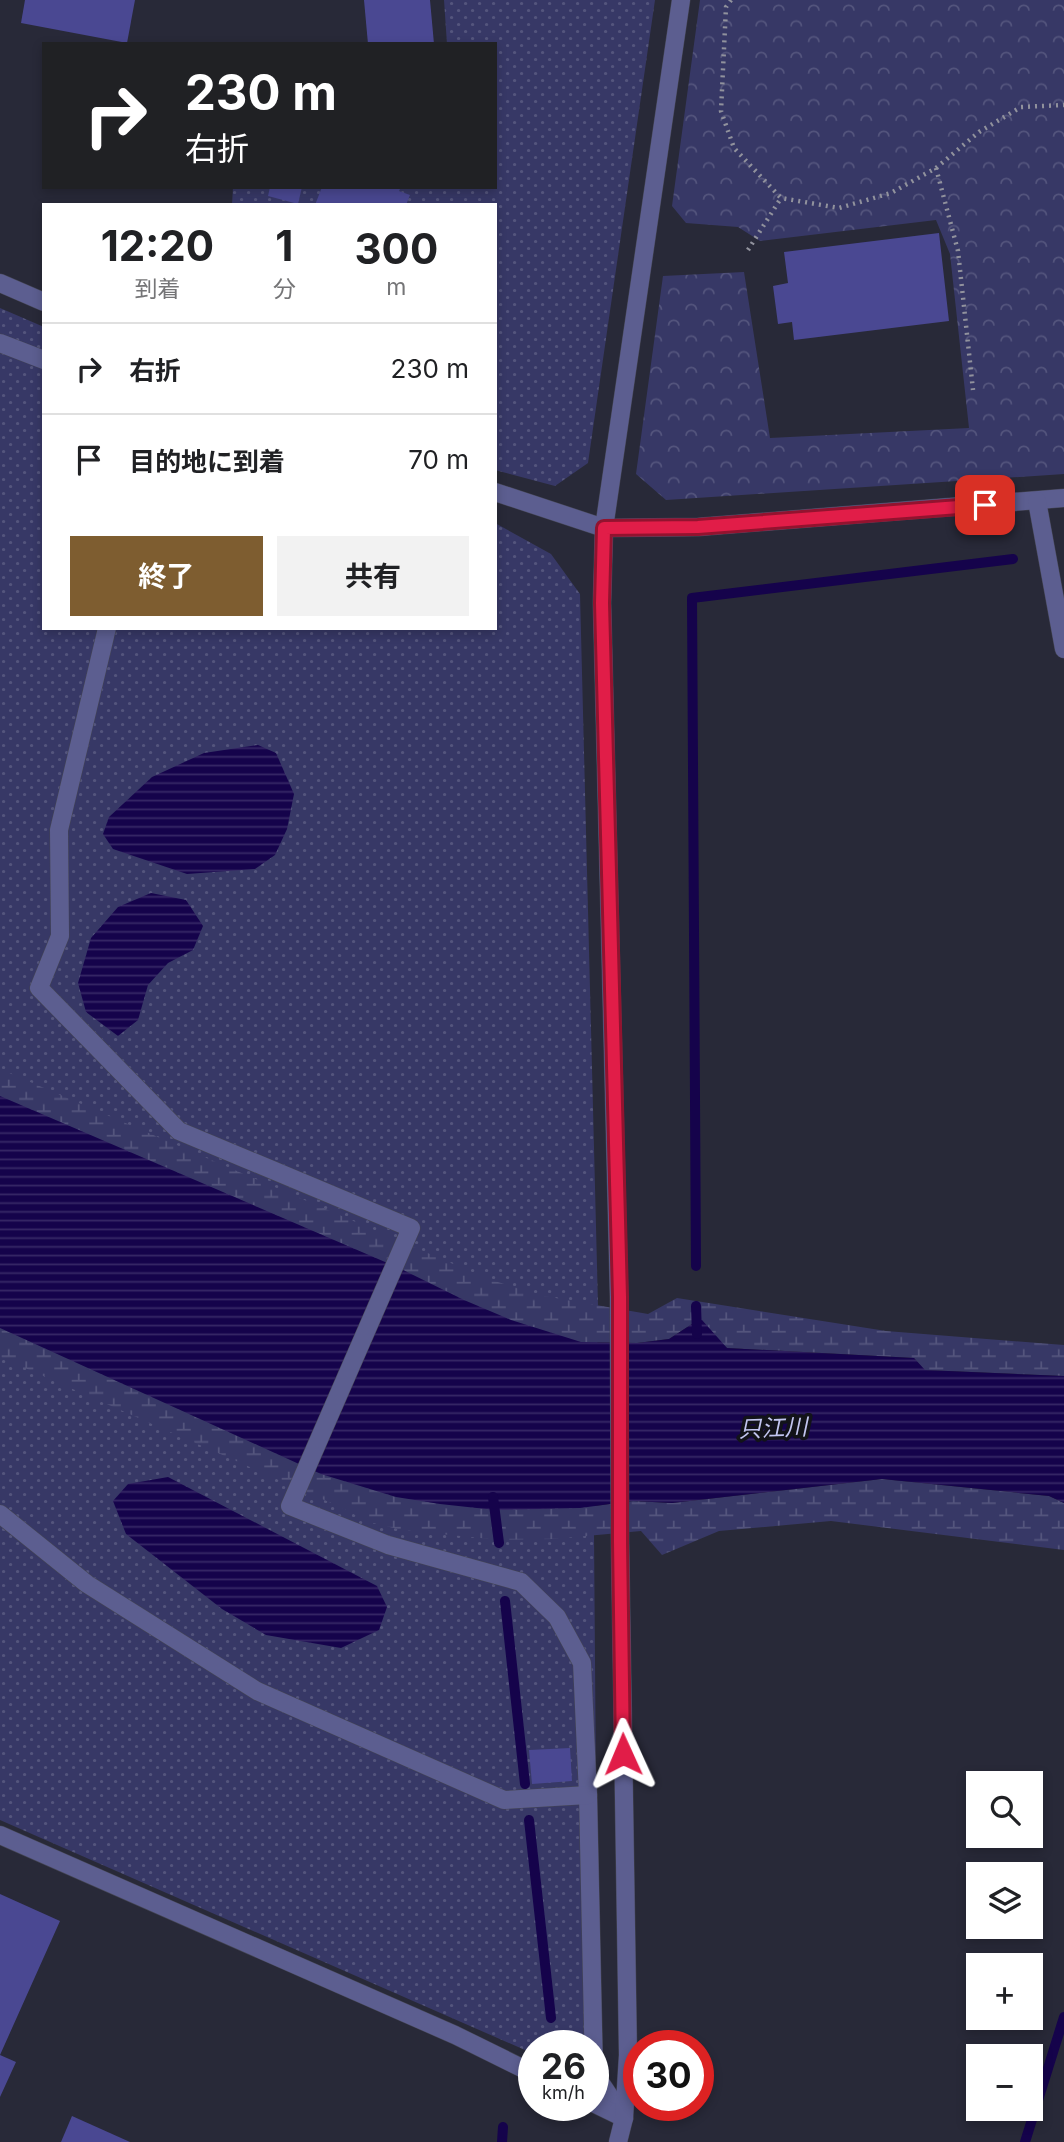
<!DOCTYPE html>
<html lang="ja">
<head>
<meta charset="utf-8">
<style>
	body { margin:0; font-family:Inter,"Noto Sans JP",sans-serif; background:#f2f2f2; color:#202124; height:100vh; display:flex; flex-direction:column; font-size:26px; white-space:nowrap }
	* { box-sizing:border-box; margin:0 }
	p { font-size:23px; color:#757577 }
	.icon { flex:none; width:38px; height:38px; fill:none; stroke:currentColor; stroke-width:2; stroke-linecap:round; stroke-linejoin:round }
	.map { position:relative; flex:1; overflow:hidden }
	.details { position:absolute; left:42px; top:203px; width:455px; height:427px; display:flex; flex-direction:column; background:#fff; border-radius:0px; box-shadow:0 4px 10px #0003 }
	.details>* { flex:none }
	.top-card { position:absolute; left:42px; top:42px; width:455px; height:147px; border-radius:0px; box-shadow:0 4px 10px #0003; background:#202124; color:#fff; overflow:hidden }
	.buttons { position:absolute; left:966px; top:1771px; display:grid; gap:14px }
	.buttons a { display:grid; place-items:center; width:77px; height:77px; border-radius:0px; background:#fff; box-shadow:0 4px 10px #0003; font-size:35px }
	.speed { position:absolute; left:518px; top:2030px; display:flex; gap:14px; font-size:35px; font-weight:700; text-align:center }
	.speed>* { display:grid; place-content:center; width:91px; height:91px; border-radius:50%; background:#fff; box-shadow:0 4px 10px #0003; line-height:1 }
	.speed small { font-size:18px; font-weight:400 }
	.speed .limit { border:10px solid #d22; background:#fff; color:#111 }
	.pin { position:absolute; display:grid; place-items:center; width:60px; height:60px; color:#fff; margin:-30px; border-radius:14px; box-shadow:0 4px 10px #0006 }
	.me { position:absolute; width:77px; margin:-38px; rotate:359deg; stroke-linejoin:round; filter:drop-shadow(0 0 5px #0008) }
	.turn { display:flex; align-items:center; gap:24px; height:147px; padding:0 28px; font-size:32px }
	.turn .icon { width:91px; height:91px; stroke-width:2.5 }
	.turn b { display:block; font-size:49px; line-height:60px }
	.eta { display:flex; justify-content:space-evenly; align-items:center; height:119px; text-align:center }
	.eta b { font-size:42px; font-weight:700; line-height:49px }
	.button { display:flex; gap:14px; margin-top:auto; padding:14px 28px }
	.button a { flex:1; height:80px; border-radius:0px; background:#7e5d30; color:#fff; font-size:28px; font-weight:700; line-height:80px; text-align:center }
	.button a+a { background:#f2f2f2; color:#202124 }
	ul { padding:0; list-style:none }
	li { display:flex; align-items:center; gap:21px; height:91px; padding:0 28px; border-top:2px solid #e0e0e0 }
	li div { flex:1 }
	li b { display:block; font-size:26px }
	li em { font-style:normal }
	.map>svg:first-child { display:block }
</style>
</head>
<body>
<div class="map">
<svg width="1064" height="2142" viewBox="0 0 1064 2142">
	<defs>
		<pattern id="grass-dots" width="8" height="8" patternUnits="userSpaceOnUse" patternTransform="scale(1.75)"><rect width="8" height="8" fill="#373866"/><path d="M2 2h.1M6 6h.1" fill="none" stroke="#54557d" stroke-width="1.8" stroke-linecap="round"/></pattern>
		<pattern id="forest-crowns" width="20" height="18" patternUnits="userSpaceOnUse" patternTransform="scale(1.75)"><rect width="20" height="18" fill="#373866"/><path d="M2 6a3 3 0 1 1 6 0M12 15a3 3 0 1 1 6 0" fill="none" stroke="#54557d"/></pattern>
		<pattern id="wetland-marsh" width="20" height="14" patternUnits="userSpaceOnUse" patternTransform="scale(1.75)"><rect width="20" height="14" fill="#373866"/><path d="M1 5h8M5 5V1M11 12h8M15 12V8" fill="none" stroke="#54557d"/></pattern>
		<pattern id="water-rules" width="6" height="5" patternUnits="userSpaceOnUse" patternTransform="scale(1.75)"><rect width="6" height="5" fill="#15034b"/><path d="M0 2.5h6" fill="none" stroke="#372866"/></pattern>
	</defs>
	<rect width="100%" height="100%" fill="#282938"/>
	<g fill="url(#grass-dots)">
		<path d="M444 0H655L588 463 555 486 495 470V205H232L233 187H495V44H447Z"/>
		<path d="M0 308 44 327V628H495V523L551 554 580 594 598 1306 594 1534 598 2043 593 2046H534V2054L0 1820Z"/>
	</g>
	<path fill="url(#forest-crowns)" d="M700 0H1064V474L666 500 636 474 663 276 744 272 770 438 969 428 950 254 936 220 760 241 738 227 686 223 672 206Z"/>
	<g fill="url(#wetland-marsh)">
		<path d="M0 1069 488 1279 544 1296 648 1314 677 1298 886 1331 1064 1345V1376L924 1370 914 1358 727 1348 695 1322 669 1339 637 1343 581 1342 511 1320 464 1300 399 1268 0 1096Z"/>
		<path d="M0 1328 321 1474 396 1497 440 1504 495 1510 580 1508 633 1501 672 1503 882 1479 1049 1496 1064 1503V1550L831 1521 719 1531 662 1555 641 1531 553 1539 500 1540 402 1530 369 1522 338 1506 0 1357Z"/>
	</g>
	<g fill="url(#water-rules)">
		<path d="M258 745 276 753 294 794 287 829 275 855 255 869 187 874 113 849 103 834 109 817 152 777 204 753Z"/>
		<path d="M151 893 186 900 203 926 193 950 168 963 148 985 138 1020 118 1036 86 1012 78 983 91 938 118 907Z"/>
		<path d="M0 1096 399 1268 464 1300 511 1320 581 1342 637 1343 669 1339 695 1322 702 1320 727 1348 914 1358 925 1370 1064 1376V1503L1049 1496 882 1479 672 1503 633 1501 580 1508 495 1510 440 1504 396 1497 321 1474 0 1328Z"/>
		<path d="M168 1477 377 1586 387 1607 379 1630 341 1648 266 1635 222 1609 126 1534 113 1501 128 1484Z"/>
	</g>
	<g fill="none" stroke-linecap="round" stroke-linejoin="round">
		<g stroke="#15034b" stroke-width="10">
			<path d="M696 1266 692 598 1013 559"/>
			<path d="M696 1306 697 1334"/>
			<path d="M493 1497 499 1543"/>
			<path d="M505 1601 525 1784"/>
			<path d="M529 1820 551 2018"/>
			<path d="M502 2142 503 2127"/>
			<path d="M1025 2142 1064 2017"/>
		</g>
	</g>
	<g fill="#4a4892">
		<path d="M25 0H135L127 43 21 23Z"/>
		<path d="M364 0H430L434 44H368Z"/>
		<path d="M270 187H302L298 204 268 196Z"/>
		<path d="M322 187H401L399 191 410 195 406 205H315Z"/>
		<path d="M939 233 949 321 794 340 792 322 778 324 773 286 788 283 784 252Z"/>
		<path d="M570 1748 572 1781 532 1784 529 1750Z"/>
		<path d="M0 1894 60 1921 0 2055 16 2062 0 2097Z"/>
		<path d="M72 2116 130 2142H61Z"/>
	</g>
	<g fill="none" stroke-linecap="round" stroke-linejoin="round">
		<defs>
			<g id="minor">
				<path d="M0 283 44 302"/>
				<path d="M0 343 44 360"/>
				<path d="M495 492 604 528 698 527 1064 498"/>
				<path d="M1037 501 1064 649"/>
				<path d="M107 628 59 830 60 936 39 988 179 1131 411 1228 290 1506 388 1545 521 1582 557 1617 582 1663 588 1795 594 2073 624 2118"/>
				<path d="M0 1514 87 1584 257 1691 504 1800 588 1795"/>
				<path d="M0 1835 455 2035 534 2074"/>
				<path d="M593 2103 624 2118"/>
				<path d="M618 2142 624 2118 628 2055 620 1542 619 1297 602 603 604 528 681 0"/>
			</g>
		</defs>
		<use href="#minor" stroke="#444553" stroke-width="19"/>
		<g stroke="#91929d" stroke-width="4.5" stroke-dasharray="2 5" stroke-linecap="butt">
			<path d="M731 0 726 7 721 111 734 148 781 198 839 208 891 193 936 168 979 132 1021 107 1064 105"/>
			<path d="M936 168 958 251 973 390"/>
			<path d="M748 250 781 198"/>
		</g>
		<use href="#minor" stroke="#5c5e90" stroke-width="18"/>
	</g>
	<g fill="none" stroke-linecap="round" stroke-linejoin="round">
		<defs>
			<path id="route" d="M623 1754 620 1542V1297L602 603 604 528 698 527 985 505"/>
		</defs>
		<use href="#route" stroke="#92132f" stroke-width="18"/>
		<use href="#route" stroke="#e11d48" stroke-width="12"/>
	</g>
	<g text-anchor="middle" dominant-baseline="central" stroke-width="7" stroke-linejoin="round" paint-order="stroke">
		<g font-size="23" font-style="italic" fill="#c2c5f0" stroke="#121319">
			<text transform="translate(773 1428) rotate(-2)">只江川</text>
		</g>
	</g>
</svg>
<div class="buttons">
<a><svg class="icon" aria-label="search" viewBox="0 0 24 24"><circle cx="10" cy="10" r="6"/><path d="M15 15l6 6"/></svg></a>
<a><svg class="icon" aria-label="layers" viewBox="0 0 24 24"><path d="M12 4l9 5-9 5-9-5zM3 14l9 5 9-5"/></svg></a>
<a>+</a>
<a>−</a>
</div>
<div class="speed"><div>26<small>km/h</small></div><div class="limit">30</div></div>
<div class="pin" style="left:985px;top:505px;background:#d93025"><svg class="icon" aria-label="arrive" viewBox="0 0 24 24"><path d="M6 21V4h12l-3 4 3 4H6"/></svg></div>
<svg class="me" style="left:623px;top:1754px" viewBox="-20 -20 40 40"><path d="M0-17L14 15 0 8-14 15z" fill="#e11d48" stroke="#fff" stroke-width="4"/></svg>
<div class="top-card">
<div class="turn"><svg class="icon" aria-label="right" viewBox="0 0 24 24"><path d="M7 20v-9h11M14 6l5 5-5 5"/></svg><div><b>230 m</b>右折</div></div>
</div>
<section class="details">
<div class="eta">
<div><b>12:20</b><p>到着</p></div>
<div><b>1</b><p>分</p></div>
<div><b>300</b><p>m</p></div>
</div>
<ul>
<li><svg class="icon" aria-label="right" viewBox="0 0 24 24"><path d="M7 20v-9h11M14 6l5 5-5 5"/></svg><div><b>右折</b></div><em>230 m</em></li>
<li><svg class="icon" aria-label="arrive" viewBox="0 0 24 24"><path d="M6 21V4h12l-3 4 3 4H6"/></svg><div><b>目的地に到着</b></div><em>70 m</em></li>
</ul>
<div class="button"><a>終了</a><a>共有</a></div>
</section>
</div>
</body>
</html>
